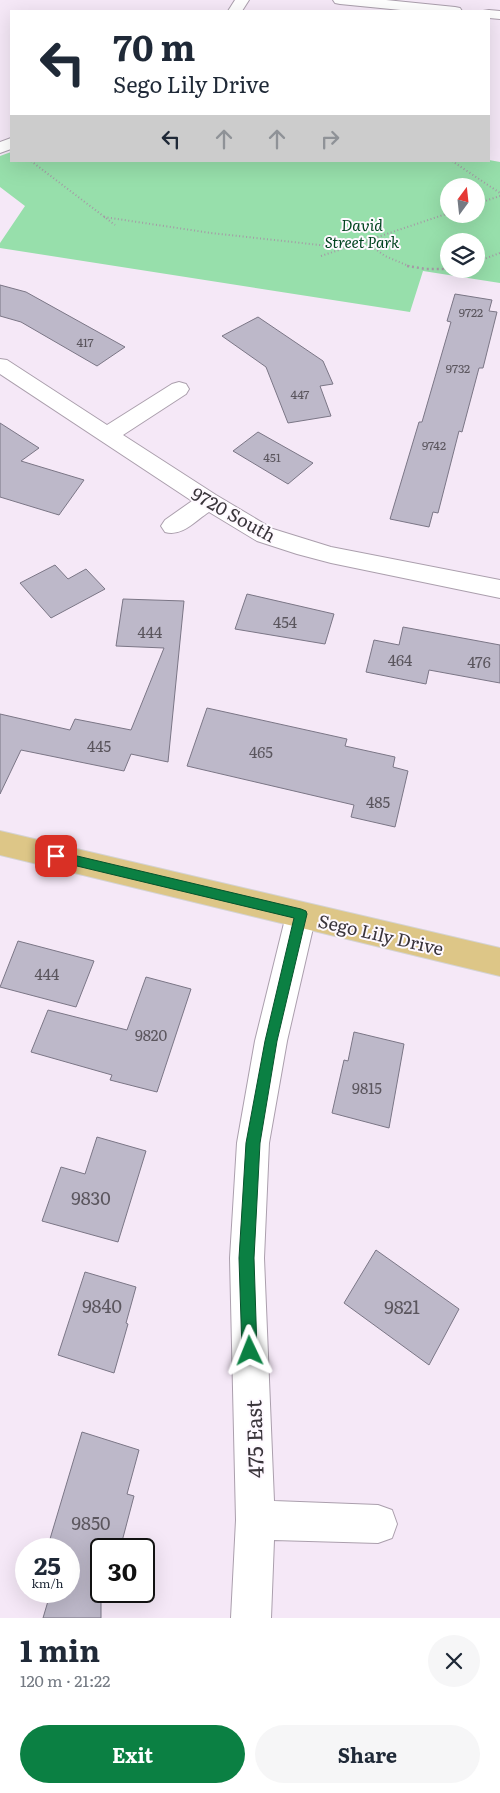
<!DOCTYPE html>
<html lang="en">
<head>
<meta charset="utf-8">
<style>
	body { margin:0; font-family:Literata,serif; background:#f6f6f7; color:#1f2937; height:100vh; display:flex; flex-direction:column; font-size:19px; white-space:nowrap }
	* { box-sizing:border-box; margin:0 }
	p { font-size:16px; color:#747a83 }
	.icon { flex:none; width:28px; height:28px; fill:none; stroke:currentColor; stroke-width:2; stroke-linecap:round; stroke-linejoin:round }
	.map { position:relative; height:1618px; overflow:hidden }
	.sheet { display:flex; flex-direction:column; background:#fff; flex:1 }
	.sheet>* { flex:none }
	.banner { position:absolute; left:10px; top:10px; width:480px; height:152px; border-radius:0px; box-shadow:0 5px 20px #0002; background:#fff; color:#1f2937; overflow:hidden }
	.needle { width:32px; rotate:15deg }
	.fabs { position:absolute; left:440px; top:178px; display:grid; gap:10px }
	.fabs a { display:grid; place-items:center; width:45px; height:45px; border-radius:50%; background:#fff; box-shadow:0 5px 20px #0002; font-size:25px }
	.speed { position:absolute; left:15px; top:1538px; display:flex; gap:10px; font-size:25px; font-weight:700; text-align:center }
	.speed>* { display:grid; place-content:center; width:65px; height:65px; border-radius:50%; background:#fff; box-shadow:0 5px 20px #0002; line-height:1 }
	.speed small { font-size:12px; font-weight:400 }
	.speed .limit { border:2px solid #111; border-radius:8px; background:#fff; color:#111 }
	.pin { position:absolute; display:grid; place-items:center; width:42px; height:42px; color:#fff; margin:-21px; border-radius:10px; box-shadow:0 2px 8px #0006 }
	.me { position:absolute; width:55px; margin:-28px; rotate:358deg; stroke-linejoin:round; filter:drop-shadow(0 0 4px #0008) }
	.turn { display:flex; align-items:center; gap:18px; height:105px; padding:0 20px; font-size:22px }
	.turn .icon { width:65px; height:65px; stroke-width:2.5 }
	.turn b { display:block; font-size:35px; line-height:42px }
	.lanes { display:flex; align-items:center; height:48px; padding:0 20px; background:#0003; justify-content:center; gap:25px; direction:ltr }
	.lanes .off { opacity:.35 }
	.round { display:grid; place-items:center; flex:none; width:52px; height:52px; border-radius:26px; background:#f6f6f7 }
	.overview { display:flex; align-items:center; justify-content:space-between; height:85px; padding:0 20px }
	h1 { font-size:30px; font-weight:700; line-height:38px }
	.action { display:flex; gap:10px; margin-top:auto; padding:10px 20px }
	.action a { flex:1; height:58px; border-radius:30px; background:#0b8043; color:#fff; font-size:20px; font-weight:700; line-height:58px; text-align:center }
	.action a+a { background:#f6f6f7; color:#1f2937 }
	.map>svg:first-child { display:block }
</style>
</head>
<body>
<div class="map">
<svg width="500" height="1618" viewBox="0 0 500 1618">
	<rect width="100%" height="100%" fill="#f5e8f7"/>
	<path fill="#97dfab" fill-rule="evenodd" d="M11 152V161L489 160 500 162V283L423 271 410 312 0 248V243L25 206 0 187V156ZM449 186H476V214H449ZM476 241V269H449V241Z"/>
	<g fill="#bdb8c9" stroke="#7b7686">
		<path d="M0 285 26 292 125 347 97 366 21 322 0 316Z"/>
		<path d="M455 294 492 300 489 311 497 312 483 368H479L462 432 459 431 438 513 433 512 429 527 390 519 419 422H422L451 322 447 321Z"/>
		<path d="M258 317 323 361 333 384 320 386 331 416 288 423 266 367 222 336Z"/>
		<path d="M0 423 39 448 21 461 84 480 59 515 0 497Z"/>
		<path d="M258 432 313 463 288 484 233 451Z"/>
		<path d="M55 565 68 579 86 569 105 589 51 618 20 583Z"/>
		<path d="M247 594 334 614 325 644 235 629Z"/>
		<path d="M123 599 184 601 168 762 131 754 124 771 21 750 0 794V714L70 730 75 719 131 730 164 648 116 646Z"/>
		<path d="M403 627 500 645V683L429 670 426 684 366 672 374 640 399 645Z"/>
		<path d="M207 708 347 739 345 746 395 757 393 767 408 771 395 827 351 817 354 805 187 766Z"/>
		<path d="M18 941 94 961 76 1007 0 987Z"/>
		<path d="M146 977 191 989 157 1092 110 1080 112 1075 31 1052 48 1010 127 1030Z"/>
		<path d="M354 1032 404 1044 389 1128 332 1113 344 1060 348 1061Z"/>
		<path d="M97 1137 146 1151 118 1242 42 1221 61 1167 85 1174Z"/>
		<path d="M376 1250 459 1309 429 1365 344 1303Z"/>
		<path d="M85 1272 136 1287 126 1323 128 1324 114 1373 58 1355Z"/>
		<path d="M82 1432 139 1450 127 1494 134 1496 120 1549H101V1618H43L51 1591H69V1549H47Z"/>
	</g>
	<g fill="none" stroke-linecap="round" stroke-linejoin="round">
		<defs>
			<g id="minor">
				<path d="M235 0H249L242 11H228Z"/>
				<path d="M333 0H386L455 7 460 8 462 11H411L340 4 335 3Z"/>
				<path d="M489 10 500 11V19L489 18V11H483Z"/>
				<path d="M11 138V149L0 153V142Z"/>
				<path d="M0 359 7 360 107 425 172 384 179 382 186 384 189 389 186 394 123 435 216 495 273 529 331 547 500 580V598L331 563 297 554 257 541 209 512C195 521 182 537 165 532L161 526 165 520 192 501 0 374Z"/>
				<path d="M301 902 311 906 316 915 287 1041 269 1143 264 1258 274 1501 378 1505 392 1510 397 1524 392 1538 378 1543 274 1540 271 1618H231L236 1520 230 1258 237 1143 255 1041 286 915 291 906Z"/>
			</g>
			<path id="major" d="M0 831 500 948V976L0 855Z"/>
		</defs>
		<use href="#minor" stroke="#ab9fad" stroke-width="2"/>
		<use href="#major" stroke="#d4d3d4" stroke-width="2"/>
		<g stroke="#a49aa5" stroke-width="2" stroke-dasharray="1 2.5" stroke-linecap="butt">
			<path d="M31 161 115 225"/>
			<path d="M452 161 500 193"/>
			<path d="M476 204 500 196"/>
			<path d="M104 217 211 233 347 248"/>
			<path d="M366 242 385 256 411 267"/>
			<path d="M321 256 449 213"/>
			<path d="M476 262 500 253"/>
		</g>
		<path stroke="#a49aa5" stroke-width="2.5" stroke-dasharray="2 3" stroke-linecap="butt" d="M407 266 426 269H449"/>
		<use href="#minor" fill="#fff" fill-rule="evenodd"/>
		<use href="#major" fill="#ddc687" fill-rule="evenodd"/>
	</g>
	<path fill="#0b8043" stroke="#07532c" d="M56 851 301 909 306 911 307 914 277 1041 260 1143 254 1258 257 1351 255 1357 250 1359 244 1357 242 1351 239 1258 246 1143 265 1041 294 918 56 861 52 860 51 856 52 853Z"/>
	<g text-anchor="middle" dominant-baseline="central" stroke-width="4" stroke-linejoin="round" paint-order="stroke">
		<g font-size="12" fill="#5b565e">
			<text x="471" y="312">9722</text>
			<text x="85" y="342">417</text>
			<text x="458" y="368">9732</text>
			<text x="300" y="394">447</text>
			<text x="434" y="445">9742</text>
			<text x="272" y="457">451</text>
		</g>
		<g font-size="15" font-style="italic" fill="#00441f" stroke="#fef9ff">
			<text x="362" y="224">David<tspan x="362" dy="17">Street Park</tspan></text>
		</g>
		<g font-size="15" fill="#5b565e">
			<text x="285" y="621">454</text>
			<text x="150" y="631">444</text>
			<text x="400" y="659">464</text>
			<text x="479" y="661">476</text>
			<text x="99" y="745">445</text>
			<text x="261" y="751">465</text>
			<text x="378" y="801">485</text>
			<text x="47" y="973">444</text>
			<text x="151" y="1034">9820</text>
			<text x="367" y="1087">9815</text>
		</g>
		<g font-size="18" fill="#3a353b" stroke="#fef9ff">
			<text transform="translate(234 514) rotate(29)">9720 South</text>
			<text transform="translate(381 934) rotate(13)">Sego Lily Drive</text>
		</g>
		<g font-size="18" fill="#5b565e">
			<text x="91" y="1197">9830</text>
			<text x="102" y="1305">9840</text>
			<text x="402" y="1306">9821</text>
			<text x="91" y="1522">9850</text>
		</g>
		<g font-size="21" fill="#3a353b" stroke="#fef9ff">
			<text transform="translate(253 1439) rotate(-92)">475 East</text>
		</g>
	</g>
</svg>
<div class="fabs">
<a><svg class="needle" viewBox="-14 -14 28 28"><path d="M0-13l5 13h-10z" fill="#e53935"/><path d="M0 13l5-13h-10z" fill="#747a83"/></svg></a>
<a><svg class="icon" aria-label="layers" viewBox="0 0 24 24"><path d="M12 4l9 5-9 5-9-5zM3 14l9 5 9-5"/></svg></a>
</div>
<div class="speed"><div>25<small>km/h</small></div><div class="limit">30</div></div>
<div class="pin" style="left:56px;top:856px;background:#d93025"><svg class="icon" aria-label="arrive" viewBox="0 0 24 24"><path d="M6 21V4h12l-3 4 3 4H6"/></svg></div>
<svg class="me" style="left:250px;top:1351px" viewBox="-20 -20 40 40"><path d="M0-17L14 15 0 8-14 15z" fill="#0b8043" stroke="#fff" stroke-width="4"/></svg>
<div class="banner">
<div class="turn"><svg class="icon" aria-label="left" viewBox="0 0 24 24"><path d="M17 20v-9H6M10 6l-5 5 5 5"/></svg><div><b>70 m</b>Sego Lily Drive</div></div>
<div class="lanes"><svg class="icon" aria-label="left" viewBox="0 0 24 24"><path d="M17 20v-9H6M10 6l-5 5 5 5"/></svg><svg class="icon off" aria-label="ahead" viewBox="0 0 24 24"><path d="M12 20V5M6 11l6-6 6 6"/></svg><svg class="icon off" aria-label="ahead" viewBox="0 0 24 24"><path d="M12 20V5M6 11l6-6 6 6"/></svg><svg class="icon off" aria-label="right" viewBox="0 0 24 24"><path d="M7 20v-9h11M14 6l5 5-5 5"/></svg></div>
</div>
</div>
<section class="sheet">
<div class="overview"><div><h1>1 min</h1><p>120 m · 21:22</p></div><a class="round"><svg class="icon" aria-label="close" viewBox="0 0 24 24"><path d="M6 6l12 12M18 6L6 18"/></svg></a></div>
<div class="action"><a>Exit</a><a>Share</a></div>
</section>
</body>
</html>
